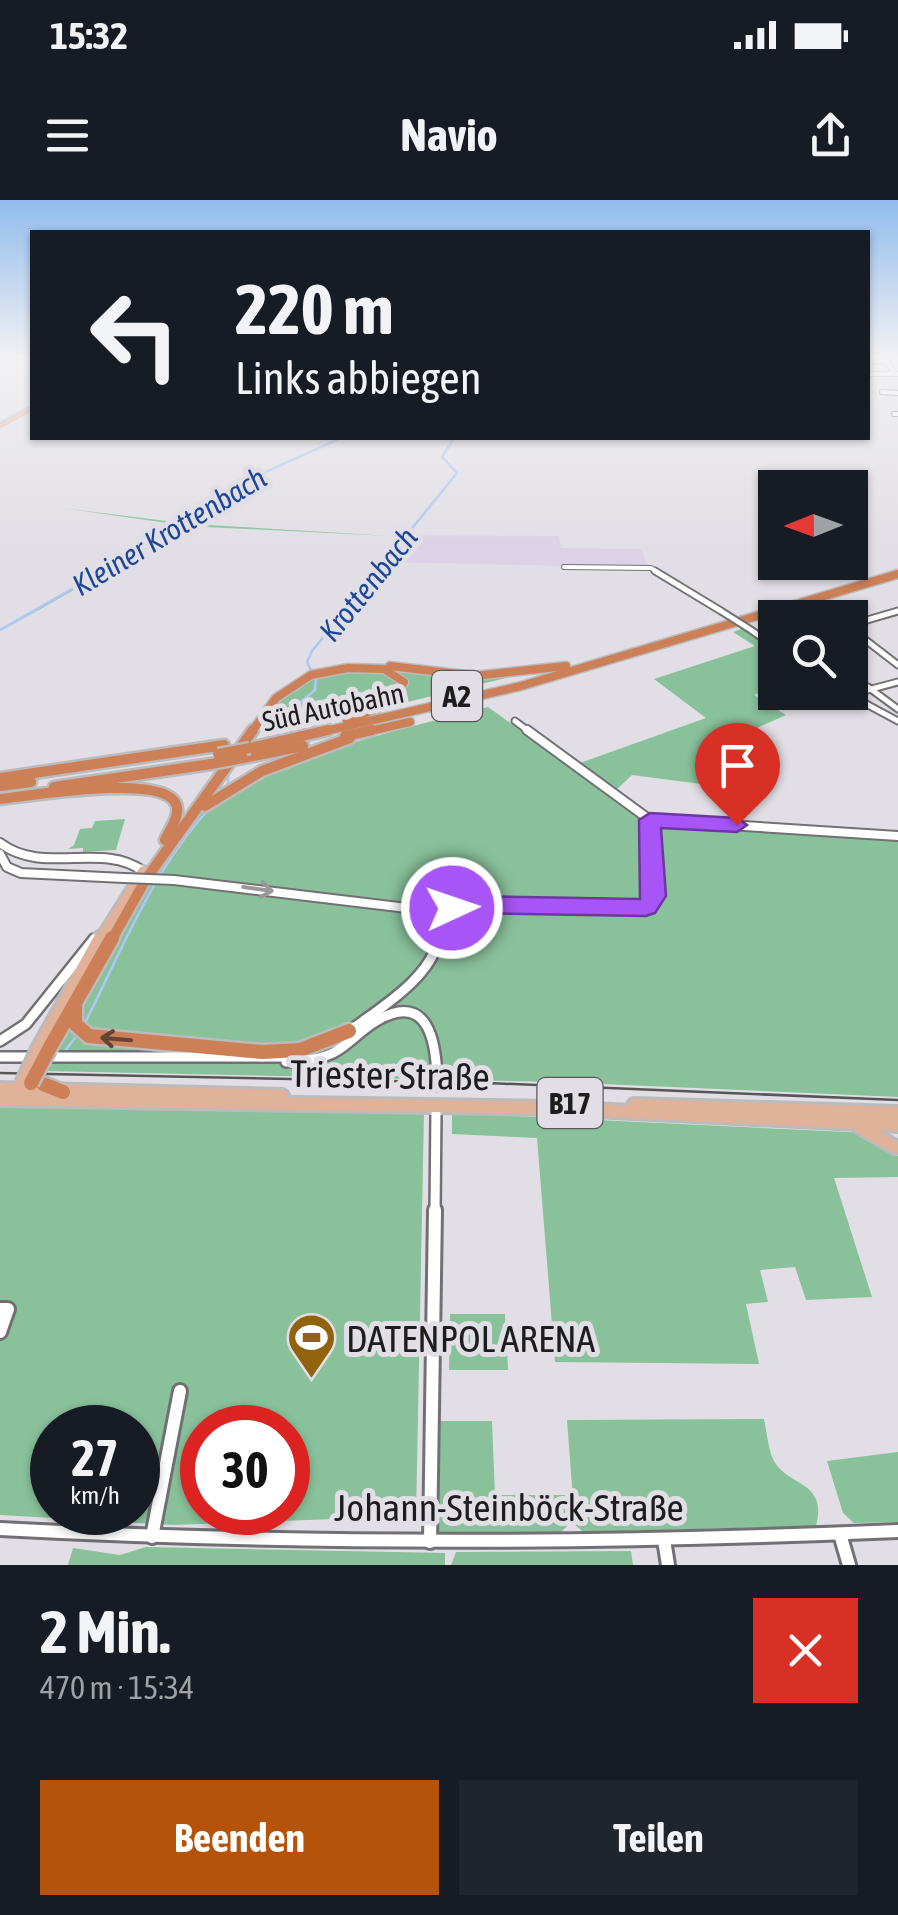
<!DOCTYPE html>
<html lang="de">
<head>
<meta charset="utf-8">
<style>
	body { margin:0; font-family:"Asap Condensed",sans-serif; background:#20242c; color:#f1f3f6; height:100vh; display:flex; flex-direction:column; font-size:38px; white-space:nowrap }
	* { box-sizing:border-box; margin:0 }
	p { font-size:32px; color:#9ea1a6 }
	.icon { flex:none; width:55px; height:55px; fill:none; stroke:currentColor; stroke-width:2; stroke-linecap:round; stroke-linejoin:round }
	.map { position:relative; height:1365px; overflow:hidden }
	.drawer { display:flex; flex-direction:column; background:#171b24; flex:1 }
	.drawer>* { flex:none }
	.guide { position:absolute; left:30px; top:30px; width:840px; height:210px; border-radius:0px; box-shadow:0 2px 8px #0004; background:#171b24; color:#f1f3f6; overflow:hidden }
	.needle { width:65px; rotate:269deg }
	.tools { position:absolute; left:758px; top:270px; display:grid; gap:20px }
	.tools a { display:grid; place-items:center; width:110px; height:110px; border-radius:0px; background:#171b24; box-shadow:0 2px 8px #0004; font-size:50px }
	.speed { position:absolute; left:30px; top:1205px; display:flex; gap:20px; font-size:50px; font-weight:700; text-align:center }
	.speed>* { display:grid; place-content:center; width:130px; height:130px; border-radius:50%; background:#171b24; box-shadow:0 2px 8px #0004; line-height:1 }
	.speed small { font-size:25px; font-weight:400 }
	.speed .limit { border:15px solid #d22; background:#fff; color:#111 }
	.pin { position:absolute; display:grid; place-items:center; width:85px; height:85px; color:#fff; margin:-102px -42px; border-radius:50% 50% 50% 0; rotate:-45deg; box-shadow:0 0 10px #0007 }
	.pin .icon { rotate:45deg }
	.me { position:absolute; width:110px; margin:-55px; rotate:87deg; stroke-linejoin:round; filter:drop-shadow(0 0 8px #0008) }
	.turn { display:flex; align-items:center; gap:35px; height:210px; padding:0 40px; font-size:45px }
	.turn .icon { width:130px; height:130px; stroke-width:2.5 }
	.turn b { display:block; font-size:70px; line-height:85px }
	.round { display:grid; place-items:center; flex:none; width:105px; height:105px; border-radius:0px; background:#20242c }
	.overview { display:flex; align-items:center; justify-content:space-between; height:170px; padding:0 40px }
	h1 { font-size:60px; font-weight:700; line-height:75px }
	.button { display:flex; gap:20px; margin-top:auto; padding:20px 40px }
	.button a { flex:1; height:115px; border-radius:0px; background:#b45309; color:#fff; font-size:40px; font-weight:700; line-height:115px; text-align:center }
	.button a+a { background:#20242c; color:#f1f3f6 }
	.status { display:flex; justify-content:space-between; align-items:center; height:70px; padding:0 50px; background:#171b24; direction:ltr }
	.status svg { height:28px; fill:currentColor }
	header { display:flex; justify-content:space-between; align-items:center; height:130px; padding:0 40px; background:#171b24; font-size:45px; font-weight:700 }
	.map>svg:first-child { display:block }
</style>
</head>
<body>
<div class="status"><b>15:32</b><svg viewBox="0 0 49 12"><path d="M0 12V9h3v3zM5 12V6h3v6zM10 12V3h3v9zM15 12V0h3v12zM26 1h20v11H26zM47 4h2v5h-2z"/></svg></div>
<header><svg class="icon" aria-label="menu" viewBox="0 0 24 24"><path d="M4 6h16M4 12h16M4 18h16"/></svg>Navio<svg class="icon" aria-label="share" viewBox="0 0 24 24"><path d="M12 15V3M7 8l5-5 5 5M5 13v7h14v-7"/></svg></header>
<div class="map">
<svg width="898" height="1365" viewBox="0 0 898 1365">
	<rect width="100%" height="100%" fill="#e1dfe5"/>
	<path fill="#dcd2e7" d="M418 335 559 336 561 348 641 349 648 368 388 362Z"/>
	<g fill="#89c19b" fill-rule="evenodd">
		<path d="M62 308 183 323 199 312H202L192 324 391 336 186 326 0 432 181 325Z"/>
		<path d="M744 428 775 448V485L754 495 786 515 757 528 722 526 724 587 632 575 615 591 577 564 706 518 654 479 755 446 733 432Z"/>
		<path d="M383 468 438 475 522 474 383 508 394 504 407 486 403 477Z"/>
		<path d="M370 469 392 474 401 482C378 521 297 525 255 533 294 480 306 476 370 469Z"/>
		<path d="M488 507 649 622 898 639V897L556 882 44 871C85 796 150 651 215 600 233 586 255 578 276 570 345 542 416 525 488 507Z"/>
		<path d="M125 619 116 650 83 652V648L68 649 74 645 80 629 92 628 95 621Z"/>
		<path d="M0 904 424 913 416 1316 173 1325 0 1315ZM52 1228H138V1312H52ZM202 1228H288V1312H202Z"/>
		<path d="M452 913 868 933 898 956V977L834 978 872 1097 806 1100 795 1067 760 1070 768 1102 746 1104 759 1164 555 1162 537 938 452 934Z"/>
		<path d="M450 1114H505L508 1170H449Z"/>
		<path d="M764 1219C767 1232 768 1248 773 1259 787 1288 828 1279 816 1326L583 1332 575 1325 567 1220Z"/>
		<path d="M436 1221H492L495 1295H566L567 1326 560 1333 443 1334 436 1330Z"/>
		<path d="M898 1252V1322L854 1323 843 1313 827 1261Z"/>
		<path d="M146 1347 445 1353V1365H68L73 1348 120 1355Z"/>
		<path d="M631 1351 633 1365H451L456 1352Z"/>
	</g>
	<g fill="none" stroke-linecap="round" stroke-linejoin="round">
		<g stroke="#aec7f4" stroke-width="2.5">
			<path d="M0 430 186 324 241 283 341 238"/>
			<path d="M312 472 307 462 312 451 457 273 442 257 454 238"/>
			<path d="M265 520 289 512 315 490 316 479"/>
			<path d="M228 574V587"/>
			<path d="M86 821C122 749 154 668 210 608"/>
			<path d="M65 851 75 838"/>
		</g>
		<path stroke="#bab8bd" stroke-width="9" stroke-dasharray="9 5" stroke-linecap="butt" d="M436 907 437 879"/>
		<defs>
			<g id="minor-far4">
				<path d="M882 156 896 174"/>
				<path d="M868 161H888"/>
				<path d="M868 174H898"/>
				<path d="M882 192 898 193"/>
				<path d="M894 214H898"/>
				<path d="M564 367 651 368 659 373"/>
			</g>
			<g id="minor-far3">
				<path d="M655 371 721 411"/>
				<path d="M850 425 898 411"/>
				<path d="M850 428 898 465"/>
				<path d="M751 430 775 447"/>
				<path d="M850 475 865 488"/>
				<path d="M868 487 898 509"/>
				<path d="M844 492 898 521"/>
				<path d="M849 495 898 482"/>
				<path d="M515 521 531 533"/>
			</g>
			<g id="minor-far2">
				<path d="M527 530 650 620"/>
				<path d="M650 620 898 636"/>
				<path d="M0 643C44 676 101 641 143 671"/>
				<path d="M0 654 7 667 21 673 124 678"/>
				<path d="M174 680 432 711"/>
				<path d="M430 712 450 704 651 705 654 696 650 620"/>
				<path d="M430 712 440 727 439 741"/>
			</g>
			<g id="minor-far1">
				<path d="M347 833C378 809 430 780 439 738"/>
				<path d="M0 841 26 824 94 739"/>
				<path d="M0 857H289"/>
				<path d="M286 862C302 861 318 860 333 853 349 845 361 829 378 820 428 792 436 841 437 879"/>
				<path d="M435 1012 436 911"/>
			</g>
			<g id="minor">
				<path d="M0 1109H8L0 1132"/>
				<path d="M0 1329C300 1345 598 1344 898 1331"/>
				<path d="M840 1334 849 1365"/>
				<path d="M152 1337 180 1191"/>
				<path d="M664 1340 668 1365"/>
				<path d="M430 1342 435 1010"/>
			</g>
			<path id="major-far2" d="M0 225 32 208"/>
			<path id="major-far1" d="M99 741 143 671"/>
			<g id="major">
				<path d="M38 849 100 738"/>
				<path d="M0 889 282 896"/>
				<path d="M0 899 552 908 898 925"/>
				<path d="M634 905 898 913"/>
				<path d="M860 927 895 947"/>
			</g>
			<g id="highway-far2">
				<path d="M390 466 474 476 566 466"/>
				<path d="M251 533 276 498 311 475 348 468 384 469 404 482 390 503 347 521"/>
				<path d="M317 533 521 486 898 374"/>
				<path d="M361 533 410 522"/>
			</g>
			<g id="highway-far1">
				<path d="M345 536 372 530"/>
				<path d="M250 548 328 530"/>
				<path d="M243 558 303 546"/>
				<path d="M0 578 224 545"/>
				<path d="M0 586 31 582"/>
				<path d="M54 587 211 564"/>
				<path d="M0 599C30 596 163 573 176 604 181 615 170 629 165 640"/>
				<path d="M205 606 262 571 350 538"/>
				<path d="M111 741 146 679 253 530"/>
			</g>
			<g id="highway">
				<path d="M75 807V824L89 836 262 852 300 850 349 831"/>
				<path d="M49 849 112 738"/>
				<path d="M43 884 63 892"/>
			</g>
		</defs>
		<use href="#minor-far4" stroke="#727075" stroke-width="6"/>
		<use href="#minor-far3" stroke="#727075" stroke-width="9"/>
		<use href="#minor-far2" stroke="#727075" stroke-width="12"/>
		<use href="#minor-far1" stroke="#727075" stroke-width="14"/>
		<use href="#minor" stroke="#727075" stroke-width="18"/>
		<use href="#major-far2" stroke="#bbbbbc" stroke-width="6"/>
		<use href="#major-far1" stroke="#bbbbbc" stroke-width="14"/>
		<use href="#major" stroke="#bbbbbc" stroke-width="18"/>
		<use href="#highway-far2" stroke="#bbbbbc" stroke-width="11"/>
		<use href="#highway-far1" stroke="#bbbbbc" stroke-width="15"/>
		<use href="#highway" stroke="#bbbbbc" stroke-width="19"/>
		<use href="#minor-far4" stroke="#fff" stroke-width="4"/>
		<use href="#minor-far3" stroke="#fff" stroke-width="5"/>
		<use href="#minor-far2" stroke="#fff" stroke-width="8"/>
		<use href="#minor-far1" stroke="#fff" stroke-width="9"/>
		<use href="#minor" stroke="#fff" stroke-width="12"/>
		<use href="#major-far2" stroke="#e1b29a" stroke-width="4"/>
		<use href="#major-far1" stroke="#e1b29a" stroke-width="9"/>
		<use href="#major" stroke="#e1b29a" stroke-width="12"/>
		<use href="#highway-far2" stroke="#cd7f57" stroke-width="8"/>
		<use href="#highway-far1" stroke="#cd7f57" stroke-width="10"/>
		<use href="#highway" stroke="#cd7f57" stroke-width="14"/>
		<path stroke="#565659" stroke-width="2.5" d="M0 873 487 883 898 900"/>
		<defs>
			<path id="minor-bridge-far1" d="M721 411 751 430"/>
			<path id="minor-bridge" d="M124 678 174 680"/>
			<path id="major-bridge" d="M22 883 38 849"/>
			<g id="highway-bridge-far1">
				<path d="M218 554 250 548"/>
				<path d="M211 564 243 558"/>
			</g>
			<path id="highway-bridge" d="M31 883 49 849"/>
		</defs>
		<use href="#minor-bridge-far1" stroke="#727075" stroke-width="9" stroke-linecap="butt"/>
		<use href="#minor-bridge" stroke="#727075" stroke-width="12" stroke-linecap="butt"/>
		<use href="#major-bridge" stroke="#bbbbbc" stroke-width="18" stroke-linecap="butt"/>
		<use href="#highway-bridge-far1" stroke="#bbbbbc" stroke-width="15" stroke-linecap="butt"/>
		<use href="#highway-bridge" stroke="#bbbbbc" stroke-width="19" stroke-linecap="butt"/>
		<use href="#minor-bridge-far1" stroke="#fff" stroke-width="5"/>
		<use href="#minor-bridge" stroke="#fff" stroke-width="8"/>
		<use href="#major-bridge" stroke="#e1b29a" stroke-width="12"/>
		<use href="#highway-bridge-far1" stroke="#cd7f57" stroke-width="10"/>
		<use href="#highway-bridge" stroke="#cd7f57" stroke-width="14"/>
	</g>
	<defs><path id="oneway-shaft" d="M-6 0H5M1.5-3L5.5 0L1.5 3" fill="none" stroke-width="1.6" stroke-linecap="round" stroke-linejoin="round" transform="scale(2.5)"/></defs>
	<use stroke="#99999a" href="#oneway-shaft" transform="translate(258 689) rotate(8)"/>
	<use stroke="#634435" href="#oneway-shaft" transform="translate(116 839) rotate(-175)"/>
	<linearGradient id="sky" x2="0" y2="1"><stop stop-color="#91bced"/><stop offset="0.45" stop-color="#f2f1f3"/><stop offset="1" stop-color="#f2f1f3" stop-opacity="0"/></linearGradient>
	<rect width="898" height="347" fill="url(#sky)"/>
	<path fill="#a855f7" stroke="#6d37a1" stroke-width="2.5" d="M650 613 737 618 747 625 737 632 661 628 666 696 655 713 646 716 467 713 452 717 440 708 443 702 467 696 640 699 639 620Z"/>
	<defs>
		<symbol id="stadium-pin" viewBox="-11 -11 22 30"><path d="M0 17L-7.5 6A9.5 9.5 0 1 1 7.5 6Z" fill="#91630e" stroke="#e1dfe5"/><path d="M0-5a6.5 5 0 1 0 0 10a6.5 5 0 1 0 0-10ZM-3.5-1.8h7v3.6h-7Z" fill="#fff"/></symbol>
	</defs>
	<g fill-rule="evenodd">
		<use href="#stadium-pin" x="284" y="1110" width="55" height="75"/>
	</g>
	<g text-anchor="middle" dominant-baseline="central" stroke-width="10" stroke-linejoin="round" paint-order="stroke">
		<g font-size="28" fill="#1d1d1f" stroke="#e1dfe5">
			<text transform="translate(333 507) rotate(-12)">Süd Autobahn</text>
		</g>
		<g font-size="30" font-style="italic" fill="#1c479a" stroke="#e1dfe5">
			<text transform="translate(169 331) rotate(-31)">Kleiner Krottenbach</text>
			<text transform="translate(368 384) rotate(-51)">Krottenbach</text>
		</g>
		<g fill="#e1dfe5" stroke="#58575a" stroke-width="2.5">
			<rect x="432" y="471" width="50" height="50" rx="8"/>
			<rect x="537.5" y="878" width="65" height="50" rx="8"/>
		</g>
		<g font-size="30" font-weight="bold" fill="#1d1d1f">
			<text x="457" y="496">A2</text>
			<text x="570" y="903">B17</text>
		</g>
		<g font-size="38" fill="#1d1d1f" stroke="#e1dfe5">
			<text transform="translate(390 875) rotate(1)">Triester Straße</text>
			<text x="509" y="1307">Johann-Steinböck-Straße</text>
		</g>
		<g font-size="38" fill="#1d1d1f" stroke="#e1dfe5" text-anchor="start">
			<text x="346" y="1138">DATENPOL ARENA</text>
		</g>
	</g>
</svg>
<div class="tools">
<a><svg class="needle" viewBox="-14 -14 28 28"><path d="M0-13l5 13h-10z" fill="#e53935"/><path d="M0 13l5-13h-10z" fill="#9ea1a6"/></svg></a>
<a><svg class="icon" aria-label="search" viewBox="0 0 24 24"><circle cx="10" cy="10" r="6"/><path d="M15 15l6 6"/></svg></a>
</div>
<div class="speed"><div>27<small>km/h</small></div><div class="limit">30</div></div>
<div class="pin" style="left:737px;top:625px;background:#d93025"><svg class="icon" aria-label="arrive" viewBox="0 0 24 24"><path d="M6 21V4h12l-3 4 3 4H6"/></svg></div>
<svg class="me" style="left:452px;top:708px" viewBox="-20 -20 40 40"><circle r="17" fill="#a855f7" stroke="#fff" stroke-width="3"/><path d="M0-11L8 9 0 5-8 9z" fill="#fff"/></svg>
<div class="guide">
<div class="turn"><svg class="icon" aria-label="left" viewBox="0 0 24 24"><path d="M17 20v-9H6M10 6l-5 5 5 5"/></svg><div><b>220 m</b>Links abbiegen</div></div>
</div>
</div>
<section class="drawer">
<div class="overview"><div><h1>2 Min.</h1><p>470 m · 15:34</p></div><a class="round" style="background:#d93025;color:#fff"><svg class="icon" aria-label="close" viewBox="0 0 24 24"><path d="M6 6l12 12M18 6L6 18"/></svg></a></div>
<div class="button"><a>Beenden</a><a>Teilen</a></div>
</section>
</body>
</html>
